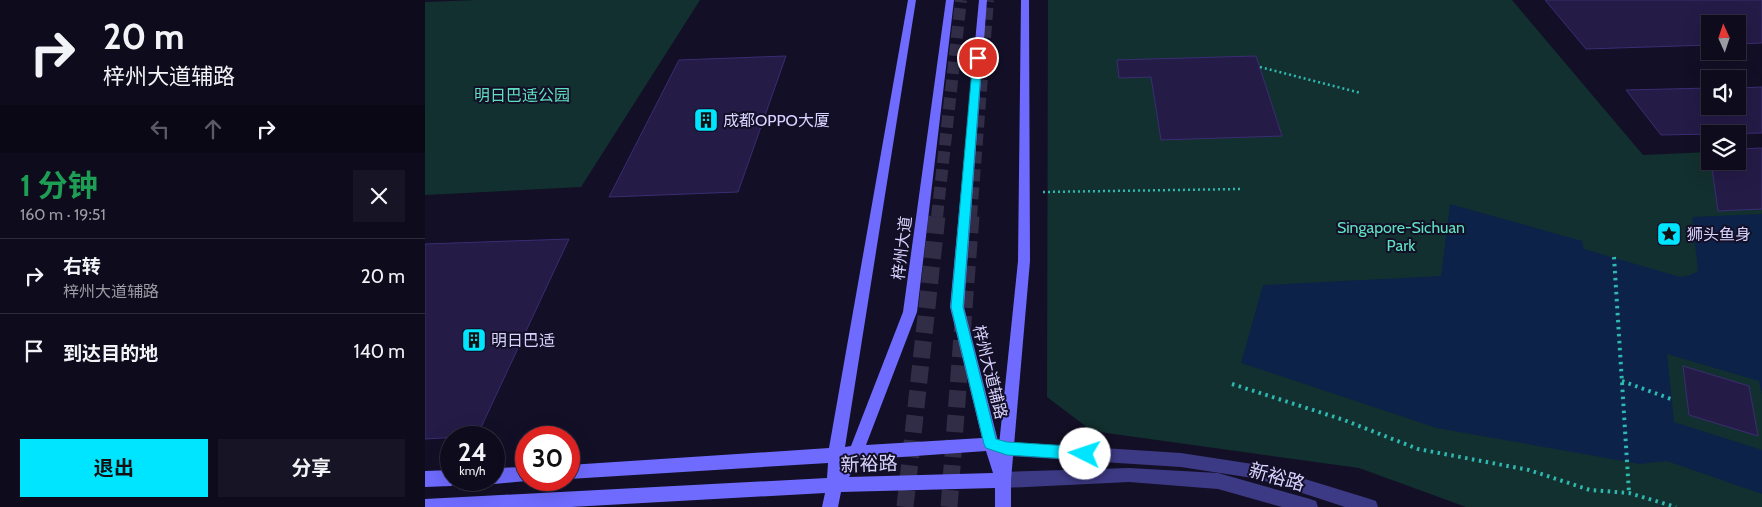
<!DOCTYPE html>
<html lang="zh">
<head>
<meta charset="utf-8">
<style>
	body { margin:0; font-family:Cabin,"Noto Sans SC",sans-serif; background:#171425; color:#f1f3f6; height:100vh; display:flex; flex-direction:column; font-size:19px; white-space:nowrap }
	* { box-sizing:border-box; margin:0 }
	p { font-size:16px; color:#9b9ba3 }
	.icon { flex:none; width:28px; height:28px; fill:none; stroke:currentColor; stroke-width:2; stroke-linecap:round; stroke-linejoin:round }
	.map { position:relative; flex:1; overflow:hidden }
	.sheet { display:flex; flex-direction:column; background:#0e0b1c; width:425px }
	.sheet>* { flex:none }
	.guide { background:#0e0b1c; color:#f1f3f6; overflow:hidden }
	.needle { width:32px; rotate:357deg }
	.tools { position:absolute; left:1276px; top:15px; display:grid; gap:10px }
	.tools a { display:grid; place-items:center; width:45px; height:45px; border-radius:0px; background:#0e0b1c; box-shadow:0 5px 20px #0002,0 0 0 1px #2e2b3b; font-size:25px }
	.speed { position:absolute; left:15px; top:426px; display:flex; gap:10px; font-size:25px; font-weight:700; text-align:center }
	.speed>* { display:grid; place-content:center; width:65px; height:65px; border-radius:50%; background:#0e0b1c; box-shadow:0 5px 20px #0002,0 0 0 1px #2e2b3b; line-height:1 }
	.speed small { font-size:12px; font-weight:400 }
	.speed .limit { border:8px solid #d22; background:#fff; color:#111 }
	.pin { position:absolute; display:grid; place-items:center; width:42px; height:42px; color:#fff; margin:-21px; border:2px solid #fff; border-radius:50%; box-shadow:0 1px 5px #0007 }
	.me { position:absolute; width:55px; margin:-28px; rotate:274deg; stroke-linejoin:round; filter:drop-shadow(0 0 4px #0008) }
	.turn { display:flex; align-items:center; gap:18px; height:105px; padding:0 20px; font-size:22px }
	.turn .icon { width:65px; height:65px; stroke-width:2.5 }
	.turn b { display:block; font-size:35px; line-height:42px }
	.lanes { display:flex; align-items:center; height:48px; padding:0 20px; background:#0003; justify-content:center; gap:25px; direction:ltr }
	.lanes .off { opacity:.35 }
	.round { display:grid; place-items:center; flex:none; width:52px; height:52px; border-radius:0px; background:#171425 }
	.overview { display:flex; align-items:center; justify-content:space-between; height:85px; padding:0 20px }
	h1 { font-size:30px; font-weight:700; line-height:38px; color:#1e9e55 }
	.cta { display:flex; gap:10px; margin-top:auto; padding:10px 20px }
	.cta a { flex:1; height:58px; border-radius:0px; background:#00e5ff; color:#111; font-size:20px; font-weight:700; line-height:58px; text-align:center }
	.cta a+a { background:#171425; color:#f1f3f6 }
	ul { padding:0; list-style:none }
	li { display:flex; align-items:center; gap:15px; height:75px; padding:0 20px; border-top:1px solid #2e2b3b }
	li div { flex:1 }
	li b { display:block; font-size:19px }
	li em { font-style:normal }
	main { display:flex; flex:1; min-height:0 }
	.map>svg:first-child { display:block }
</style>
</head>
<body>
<main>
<section class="sheet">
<div class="guide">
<div class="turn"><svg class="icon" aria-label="right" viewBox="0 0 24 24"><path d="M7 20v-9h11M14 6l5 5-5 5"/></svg><div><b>20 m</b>梓州大道辅路</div></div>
<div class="lanes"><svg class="icon off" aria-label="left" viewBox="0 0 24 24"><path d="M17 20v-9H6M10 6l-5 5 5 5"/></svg><svg class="icon off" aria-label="ahead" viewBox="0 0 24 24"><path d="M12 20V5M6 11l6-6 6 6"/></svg><svg class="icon" aria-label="right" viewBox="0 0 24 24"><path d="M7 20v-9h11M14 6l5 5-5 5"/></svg></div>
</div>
<div class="overview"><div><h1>1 分钟</h1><p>160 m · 19:51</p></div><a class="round"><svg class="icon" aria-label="close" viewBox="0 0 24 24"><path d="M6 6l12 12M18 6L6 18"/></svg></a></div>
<ul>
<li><svg class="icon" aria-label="right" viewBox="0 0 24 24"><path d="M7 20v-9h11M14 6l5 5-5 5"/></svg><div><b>右转</b><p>梓州大道辅路</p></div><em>20 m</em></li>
<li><svg class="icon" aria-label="arrive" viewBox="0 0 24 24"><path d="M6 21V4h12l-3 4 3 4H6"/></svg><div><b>到达目的地</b></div><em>140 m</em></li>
</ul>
<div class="cta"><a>退出</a><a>分享</a></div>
</section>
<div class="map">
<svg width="1337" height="507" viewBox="0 0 1337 507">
	<rect width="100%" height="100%" fill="#130f26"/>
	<g fill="#12302f">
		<path d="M51 0H275L156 187 0 195V2Z"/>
		<path d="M623 0H1087L1218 155 1285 152V161H1312L1337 150V507H1041L934 468 667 431 622 397Z"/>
	</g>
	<path fill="#0c2248" d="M1025 204 1157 241 1159 249 1255 277 1265 275 1273 271 1267 217 1337 214V394L1334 381 1242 354 1249 422 1337 450V494L1242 461 1215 464 1012 428 816 363 838 285 1016 276Z"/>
	<g fill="#241b47" stroke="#3b2d73">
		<path d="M1120 0H1337V43L1312 44V24H1285V45L1161 49Z"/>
		<path d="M361 56 313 192 184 197 254 60Z"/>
		<path d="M831 56 857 136 736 140 726 77 694 78 692 60Z"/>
		<path d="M1337 87V133L1236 135 1201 90 1285 88V106H1312V88Z"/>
		<path d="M1337 148V209L1293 211 1286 161H1312V149Z"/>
		<path d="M144 239 52 436 0 439V244Z"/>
		<path d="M1258 366 1324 386 1333 436 1264 415Z"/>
	</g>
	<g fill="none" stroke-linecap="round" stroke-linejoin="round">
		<g stroke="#312d47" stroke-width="12" stroke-dasharray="12 6" stroke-linecap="butt">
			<path d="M512 217 536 0"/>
			<path d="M546 217 563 0"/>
		</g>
		<g stroke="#312d47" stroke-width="17" stroke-dasharray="17 8" stroke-linecap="butt">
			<path d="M480 507 512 216"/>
			<path d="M524 507 546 216"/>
		</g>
		<g stroke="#2fb8b0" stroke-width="2.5" stroke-dasharray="2 3" stroke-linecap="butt">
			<path d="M835 67 936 93"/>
			<path d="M618 192 816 189"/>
		</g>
		<g stroke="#2fb8b0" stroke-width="4" stroke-dasharray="2.5 4.5" stroke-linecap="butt">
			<path d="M1189 257 1204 493"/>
			<path d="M1197 381 1246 399"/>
			<path d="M807 384 919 420 993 449 1104 470 1165 490 1204 493 1251 507"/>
		</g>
		<g fill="#3d3a85" fill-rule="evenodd">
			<path d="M572 439 582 442 756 453 834 465 945 499 951 501 953 507H920L834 479 756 467 582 456 567 451 564 446 567 441Z"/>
			<path d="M704 468 793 473 885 499 891 501 893 507H857L793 489 704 482 578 488 572 485 570 480 572 475 578 472Z"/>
		</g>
		<g fill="#6f6bff" fill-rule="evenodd">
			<path d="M483 0H491L420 447 426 446 478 312 521 0H529L492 312 441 445 557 438 525 307 554 0H562L539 307 574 445 593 261 596 0H604L605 261 586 480V507H570V488L416 492 413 507H397L400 493 146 507H0V499L402 478 403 463 144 479V465L404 448ZM561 451 568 473 424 477 434 460Z"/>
			<path d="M101 467V480H105L101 481 69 484 63 480H69V468Z"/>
			<path d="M0 471 26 470V480H33L32 483 26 486 0 487Z"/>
		</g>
	</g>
	<path fill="#00e5ff" stroke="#0095a6" d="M553 55 557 58 538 307 571 439 582 442 660 447 664 449 666 454 664 458 660 460 582 455 561 448 559 444 526 307 548 58Z"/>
	<defs>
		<symbol id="building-square" viewBox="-11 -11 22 22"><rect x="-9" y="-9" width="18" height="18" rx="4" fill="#00e5ff" stroke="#130f26"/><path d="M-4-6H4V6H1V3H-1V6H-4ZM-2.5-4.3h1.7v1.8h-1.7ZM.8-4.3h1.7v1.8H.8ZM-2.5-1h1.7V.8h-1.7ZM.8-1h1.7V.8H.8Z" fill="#111"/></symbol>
		<symbol id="sight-square" viewBox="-11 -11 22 22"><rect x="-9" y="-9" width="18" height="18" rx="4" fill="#00e5ff" stroke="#130f26"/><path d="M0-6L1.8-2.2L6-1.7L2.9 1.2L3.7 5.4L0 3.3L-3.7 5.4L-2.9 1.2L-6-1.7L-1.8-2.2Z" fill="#111"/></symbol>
	</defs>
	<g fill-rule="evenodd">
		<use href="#building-square" x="267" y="106" width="28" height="28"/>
		<use href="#sight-square" x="1230" y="220" width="28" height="28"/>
		<use href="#building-square" x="35" y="326" width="28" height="28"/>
	</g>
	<g text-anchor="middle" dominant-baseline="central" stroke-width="4" stroke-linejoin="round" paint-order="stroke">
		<g font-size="16" fill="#5fe0c0" stroke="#130f26">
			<text x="97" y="95">明日巴适公园</text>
			<text x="976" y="227">Singapore-Sichuan<tspan x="976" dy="18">Park</tspan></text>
		</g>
		<g font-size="16" fill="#d9d4ff" stroke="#130f26" text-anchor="start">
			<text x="298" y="120">成都OPPO大厦</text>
			<text x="1262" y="234">狮头鱼身</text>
			<text x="66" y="340">明日巴适</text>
		</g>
		<g font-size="16" fill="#d9d4ff" stroke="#130f26">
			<text transform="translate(477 248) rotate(-83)">梓州大道</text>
			<text transform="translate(565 372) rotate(76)">梓州大道辅路</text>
		</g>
		<g font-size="19" fill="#d9d4ff" stroke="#130f26">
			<text transform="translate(444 464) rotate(-2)">新裕路</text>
			<text transform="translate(852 477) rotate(16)">新裕路</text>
		</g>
	</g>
</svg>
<div class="tools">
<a><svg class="needle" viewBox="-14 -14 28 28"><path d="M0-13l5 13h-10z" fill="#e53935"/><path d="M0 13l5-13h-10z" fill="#9b9ba3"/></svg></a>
<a><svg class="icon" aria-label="sound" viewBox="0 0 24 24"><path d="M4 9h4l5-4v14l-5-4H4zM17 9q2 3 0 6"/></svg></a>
<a><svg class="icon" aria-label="layers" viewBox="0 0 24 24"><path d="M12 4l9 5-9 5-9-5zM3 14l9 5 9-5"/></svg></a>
</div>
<div class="speed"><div>24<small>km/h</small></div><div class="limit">30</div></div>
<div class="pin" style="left:553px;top:58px;background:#d93025"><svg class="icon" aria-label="arrive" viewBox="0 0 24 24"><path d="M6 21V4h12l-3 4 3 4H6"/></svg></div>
<svg class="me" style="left:660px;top:454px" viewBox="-20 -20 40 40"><circle r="19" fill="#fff"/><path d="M0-13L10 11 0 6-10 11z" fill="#00e5ff"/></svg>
</div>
</main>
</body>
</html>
